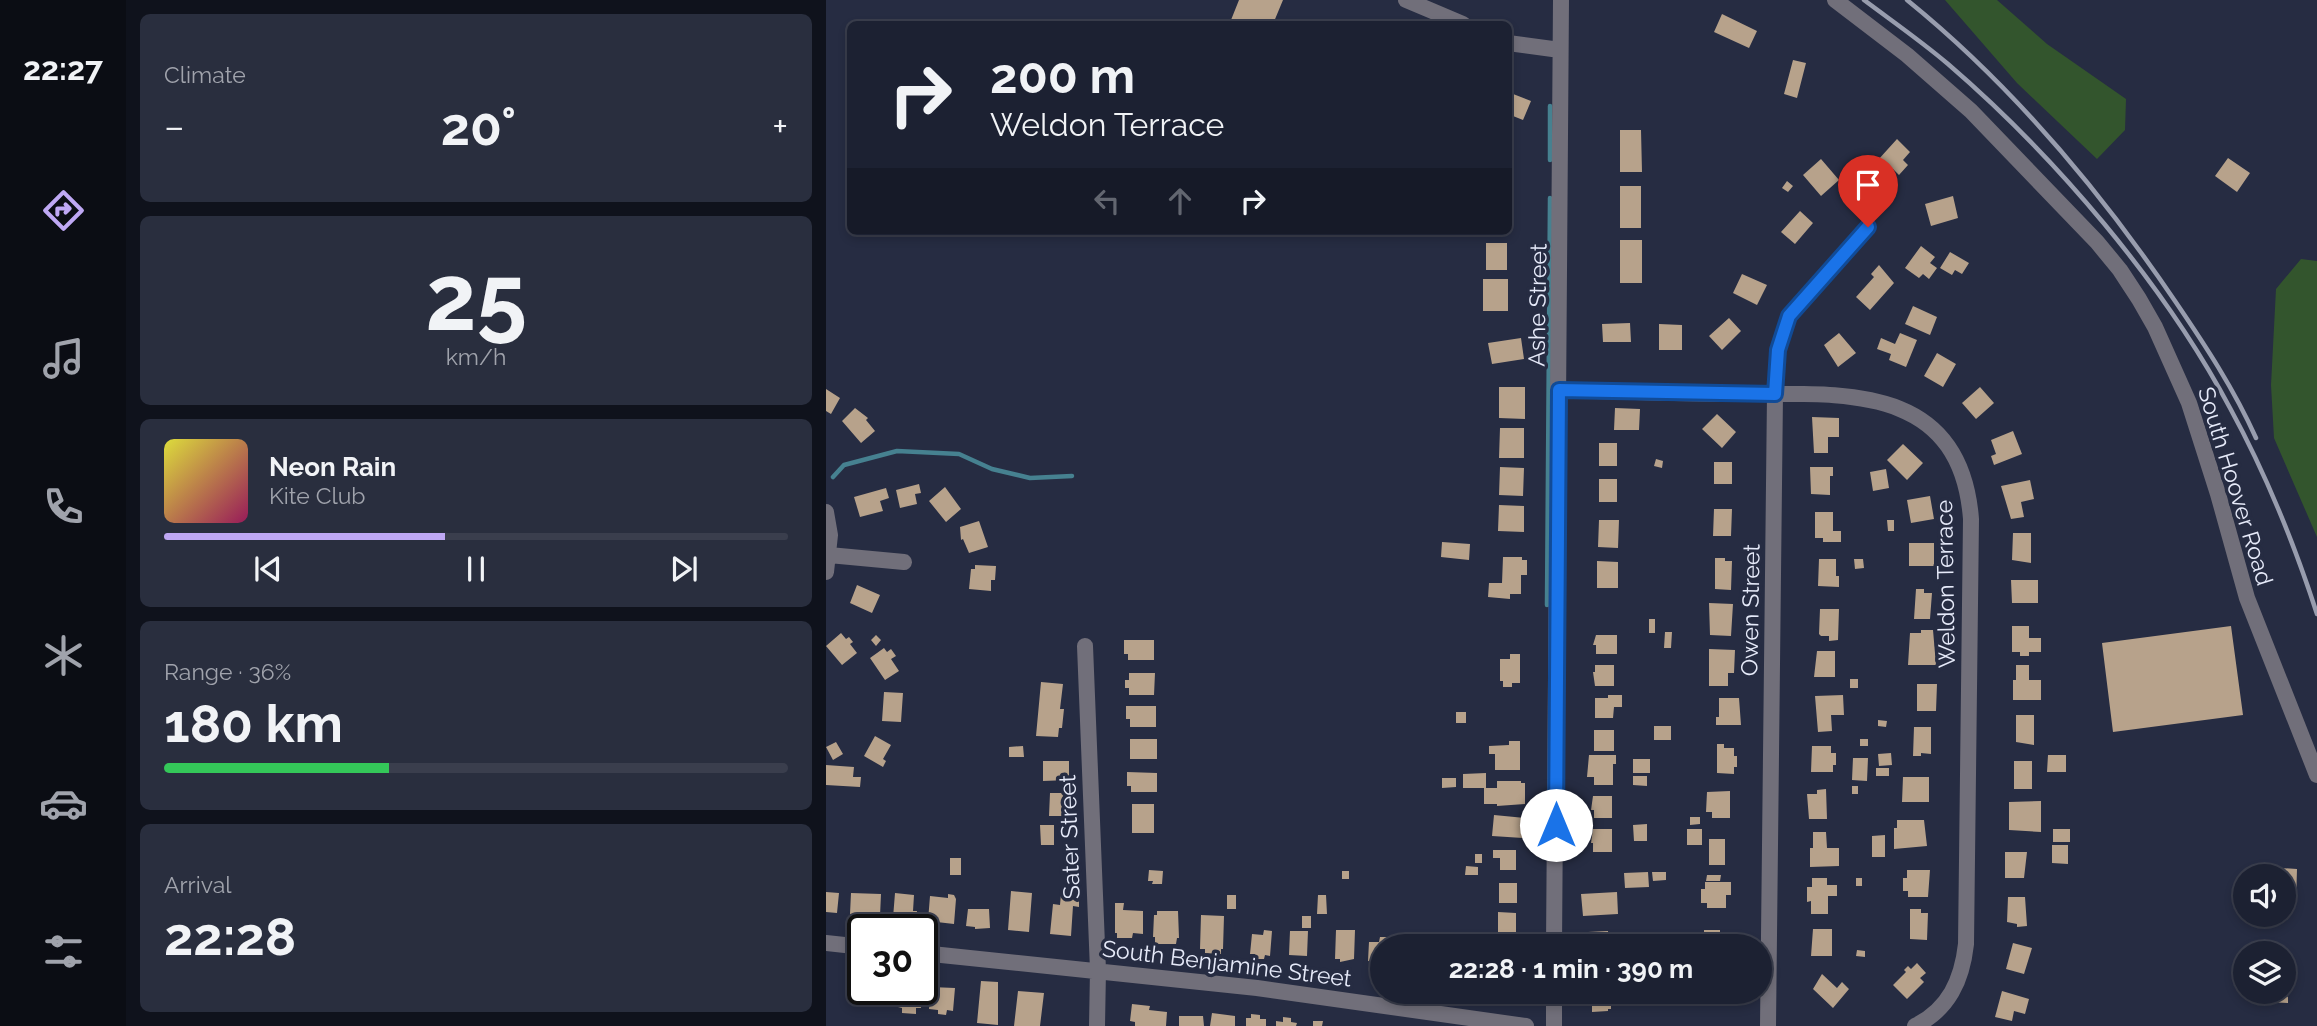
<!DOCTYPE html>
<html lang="en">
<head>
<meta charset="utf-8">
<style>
	:root { --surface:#1c2132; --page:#292e3e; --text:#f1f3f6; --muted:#a0a3ac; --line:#3a3e4d; --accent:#bfa8f4 }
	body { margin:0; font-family:Raleway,sans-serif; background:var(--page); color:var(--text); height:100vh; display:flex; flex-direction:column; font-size:26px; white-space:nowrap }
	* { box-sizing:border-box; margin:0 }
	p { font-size:23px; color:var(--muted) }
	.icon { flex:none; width:38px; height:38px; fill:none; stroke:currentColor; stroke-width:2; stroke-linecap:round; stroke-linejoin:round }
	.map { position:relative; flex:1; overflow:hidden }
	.details { display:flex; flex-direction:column; gap:14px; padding:14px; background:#0f121c; width:700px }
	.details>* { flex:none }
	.top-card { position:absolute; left:21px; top:21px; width:665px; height:214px; border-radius:10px; box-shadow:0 4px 10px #0003,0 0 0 2px var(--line); background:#1c2132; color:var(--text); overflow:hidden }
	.buttons { position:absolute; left:1407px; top:864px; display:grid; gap:14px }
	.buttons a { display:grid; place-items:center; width:63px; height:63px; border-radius:50%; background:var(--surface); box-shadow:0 4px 10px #0003,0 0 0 2px var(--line); font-size:35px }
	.speed { position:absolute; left:21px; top:914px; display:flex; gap:14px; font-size:35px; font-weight:700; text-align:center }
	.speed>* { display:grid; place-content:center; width:91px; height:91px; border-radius:50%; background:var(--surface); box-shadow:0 4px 10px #0003,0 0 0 2px var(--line); line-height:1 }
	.speed .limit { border:4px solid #111; border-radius:10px; background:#fff; color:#111 }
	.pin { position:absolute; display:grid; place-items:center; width:60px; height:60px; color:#fff; margin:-72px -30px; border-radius:50% 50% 50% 0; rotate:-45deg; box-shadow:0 0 7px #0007 }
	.pin .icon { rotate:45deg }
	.me { position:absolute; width:77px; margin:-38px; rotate:0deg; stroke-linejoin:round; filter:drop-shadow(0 0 5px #0008) }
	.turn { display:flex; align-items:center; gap:24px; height:147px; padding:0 28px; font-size:32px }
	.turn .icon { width:91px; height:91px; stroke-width:2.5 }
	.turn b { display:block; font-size:49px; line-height:60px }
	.lanes { display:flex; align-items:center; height:66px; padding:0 28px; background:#0003; justify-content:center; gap:35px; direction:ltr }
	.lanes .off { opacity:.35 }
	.big { font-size:52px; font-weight:700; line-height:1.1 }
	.details .widget { flex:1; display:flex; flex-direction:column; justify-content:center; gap:10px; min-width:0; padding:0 24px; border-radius:10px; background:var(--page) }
	.details .dial { align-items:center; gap:0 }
	.dial b { font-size:91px; line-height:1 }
	.song { display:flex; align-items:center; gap:21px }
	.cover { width:84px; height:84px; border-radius:10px; background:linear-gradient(135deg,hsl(60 70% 55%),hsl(330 70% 35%)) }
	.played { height:7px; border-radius:4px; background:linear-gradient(90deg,var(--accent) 45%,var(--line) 45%) }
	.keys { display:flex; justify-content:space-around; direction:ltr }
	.heat { display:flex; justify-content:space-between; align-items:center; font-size:38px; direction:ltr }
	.charge { height:10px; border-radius:5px; background:linear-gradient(90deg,#34c759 36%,var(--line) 0) }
	.trip { position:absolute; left:544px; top:934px; width:402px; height:70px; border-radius:35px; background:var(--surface); box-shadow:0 4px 10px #0003,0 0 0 2px var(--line); font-weight:700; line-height:70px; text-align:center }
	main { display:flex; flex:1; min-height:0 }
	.tab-bar { display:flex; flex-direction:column; width:126px; justify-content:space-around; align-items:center; background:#0b0d14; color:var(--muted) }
	.tab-bar .icon { width:49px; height:49px }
	.tab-bar .on { color:var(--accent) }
	.tab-bar b { font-size:32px; color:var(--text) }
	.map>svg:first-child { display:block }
	.green { fill:#33552d }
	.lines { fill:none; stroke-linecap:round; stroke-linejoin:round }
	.stream { stroke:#468190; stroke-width:4.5 }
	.building { fill:#b7a28b }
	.minor { stroke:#716f7a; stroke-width:16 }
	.rail { stroke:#989dae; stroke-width:4.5 }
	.route-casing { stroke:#114b97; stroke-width:18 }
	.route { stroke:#1a73e8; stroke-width:12 }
	.labels { text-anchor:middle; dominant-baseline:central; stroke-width:7; stroke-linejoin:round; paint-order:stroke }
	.street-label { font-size:23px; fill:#e6eaf9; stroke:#262c42 }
</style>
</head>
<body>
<main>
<nav class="tab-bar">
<b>22:27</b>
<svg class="icon on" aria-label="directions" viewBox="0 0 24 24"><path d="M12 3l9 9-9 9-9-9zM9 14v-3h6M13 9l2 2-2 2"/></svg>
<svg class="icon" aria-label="music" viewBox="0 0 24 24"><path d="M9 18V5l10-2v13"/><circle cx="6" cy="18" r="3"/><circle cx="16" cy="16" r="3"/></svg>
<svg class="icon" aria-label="phone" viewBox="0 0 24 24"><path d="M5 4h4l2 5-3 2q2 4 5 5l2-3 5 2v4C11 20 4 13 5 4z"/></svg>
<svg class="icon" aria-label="climate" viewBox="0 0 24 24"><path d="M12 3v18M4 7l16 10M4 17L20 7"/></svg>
<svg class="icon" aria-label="car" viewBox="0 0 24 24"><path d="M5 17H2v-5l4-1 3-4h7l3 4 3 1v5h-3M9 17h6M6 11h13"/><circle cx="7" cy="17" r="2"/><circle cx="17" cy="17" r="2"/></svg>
<svg class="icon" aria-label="filters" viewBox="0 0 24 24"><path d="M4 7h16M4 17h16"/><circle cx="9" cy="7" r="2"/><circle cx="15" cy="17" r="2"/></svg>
</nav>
<section class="details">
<div class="widget"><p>Climate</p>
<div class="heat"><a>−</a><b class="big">20°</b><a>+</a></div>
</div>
<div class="widget dial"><b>25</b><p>km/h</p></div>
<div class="widget">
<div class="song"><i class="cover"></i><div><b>Neon Rain</b><p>Kite Club</p></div></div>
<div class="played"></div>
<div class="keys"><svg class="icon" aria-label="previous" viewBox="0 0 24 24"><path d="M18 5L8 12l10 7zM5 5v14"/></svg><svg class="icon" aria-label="pause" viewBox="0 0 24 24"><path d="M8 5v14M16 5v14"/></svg><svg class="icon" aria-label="next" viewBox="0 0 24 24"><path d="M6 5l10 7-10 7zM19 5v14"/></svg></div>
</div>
<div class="widget"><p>Range · 36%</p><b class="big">180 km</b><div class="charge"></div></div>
<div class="widget"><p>Arrival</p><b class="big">22:28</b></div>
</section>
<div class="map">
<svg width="1491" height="1026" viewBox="0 0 1491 1026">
	<rect width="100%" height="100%" fill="#262c42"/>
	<path class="green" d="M1119 0H1171L1221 44 1300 99 1299 130 1271 159 1191 83Z
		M1475 259 1491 261V537L1448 438 1445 385 1450 289Z"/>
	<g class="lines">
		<path class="stream" d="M724 160V106
			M7 477 18 465 71 451 133 454 166 469 204 478 246 476
			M721 605 724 198"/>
	</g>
	<path class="building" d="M413 0H457L447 24H415L405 20Z
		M896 14 931 31 923 48 888 32Z
		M967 60 980 63 971 98 958 94Z
		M682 92 705 101 697 120 682 114Z
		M794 130H815L816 172H794Z
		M1071 139 1084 152 1077 160 1082 165 1073 175 1067 169 1065 172 1052 160Z
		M1402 158 1424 173 1411 192 1389 176Z
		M995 159 1013 180 995 196 977 175Z
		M961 181 967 186 962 192 956 188Z
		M794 186H815V228H794Z
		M1127 196 1132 218 1105 226 1099 204Z
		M974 211 987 223 969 244 955 232Z
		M794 240H816V283H794Z
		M660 243H681V270H660Z
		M1095 246 1109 257 1104 263 1111 268 1103 279 1097 274 1093 278 1079 268Z
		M1124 252 1143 263 1136 274 1129 270 1126 275 1114 268Z
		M1053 265 1068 283 1044 310 1030 297 1048 277 1045 274Z
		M916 274 941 285 931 305 907 293Z
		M657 279H682V311H657Z
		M1087 306 1111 317 1104 335 1079 324Z
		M903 318 915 331 896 350 883 336Z
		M804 323 805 342H777L776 324Z
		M833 324 856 325V350H833Z
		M1013 333 1030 353 1012 367 998 345Z
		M1074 333 1091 340 1080 367 1063 360 1065 354 1051 349 1055 338 1069 344Z
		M695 338 698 359 666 364 662 343Z
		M1111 353 1130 364 1117 387 1098 376Z
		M673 387H699V419L673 418Z
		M1154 387 1168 403 1150 419 1136 403Z
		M0 389 14 398 5 414 0 411Z
		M29 408 42 418 40 420 49 431 35 443 16 421Z
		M789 408 814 409 813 430H788Z
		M891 414 910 432 896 448 876 429Z
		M986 417 1013 418V437H1002V453H988Z
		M674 428H698V458H673Z
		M1187 431 1196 454 1168 465 1165 456 1170 454 1165 440Z
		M773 443H791V466H773Z
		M1077 444 1097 463 1081 480 1061 460Z
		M830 459 837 461 836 468 828 466Z
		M888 462H906V484H888Z
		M674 467 698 468 697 496 673 495Z
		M984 467H1007V476H1004V495L985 494Z
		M1060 469 1063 488 1047 491 1044 472Z
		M773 479H791V502H773Z
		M1204 480 1208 499 1195 502 1198 517 1185 519 1175 486Z
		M93 484 95 493 89 494 91 504 74 508 70 490Z
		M119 487 135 509 120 522 103 501Z
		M60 488 63 498 54 501 57 511 34 517 28 497Z
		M1104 496 1108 519 1085 523 1081 500Z
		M673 505 698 506V532L672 531Z
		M888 509H906L905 536H887Z
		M989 512H1007V531H1015V542H997V538H989Z
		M773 520H793L792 548 772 547Z
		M1061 520H1068V531H1062Z
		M153 521 162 547 143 553 137 539 135 540 134 527Z
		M1187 533H1205V563L1186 560Z
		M616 542 644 544 643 560 615 557Z
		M1083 543H1108V566H1083Z
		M677 557H696V560H701V575H695V594H684V599L662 597 663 583H676Z
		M889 558H899V561H906L905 590 889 589Z
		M993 559H1010V576H1013V587L992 586Z
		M1028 559H1037L1038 568 1029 569Z
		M771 561 792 562V588H771Z
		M149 565 170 566 169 580H165V591L143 589 145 569H149Z
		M1185 580H1212V603H1186Z
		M31 585 54 595 46 613 24 603Z
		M1090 589H1098V593H1106L1104 619H1088Z
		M883 603 907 604 905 636 884 635Z
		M994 609H1013L1012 640 1003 641V636H995L993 634Z
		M823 619H829V633H823Z
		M1186 626H1203V638H1215V652H1203V656H1194V652H1186Z
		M1405 626 1417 715 1287 732 1276 643Z
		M1095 630H1107L1110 665H1082L1084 633H1095Z
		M839 632H846L845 648H838Z
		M15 633 20 639 23 637 27 642 24 644 31 653 16 665 0 646Z
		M50 635 55 640 50 646 45 640Z
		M770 635H791V654H770V645H767Z
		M298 640H328V660H302V654H298Z
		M58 648 61 652 65 649 70 656 65 659 73 671 59 680 44 658Z
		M883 649 909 650 908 673H902V686H883Z
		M991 651H1009V677H988Z
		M684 654H694V683H686V687H677V681H674V659H684Z
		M769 665H788V686H769L767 672H769Z
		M1190 665H1203V680H1215V700H1187V680H1190Z
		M303 673H329L328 695H303V688H299V680H303Z
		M1024 679H1032V688H1024Z
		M215 682 237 684 234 709H238L236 728H233L232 737 210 736Z
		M1091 684H1111L1110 711H1091Z
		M58 692 77 693 75 722 56 721Z
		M782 695H796V707H788L787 718H769V698H782Z
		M1017 695 1018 715H1005L1006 731 992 732 989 696Z
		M893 698H913L915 725H890V717H893Z
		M300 706H330V727H304V719H300Z
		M630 712H640V723H630Z
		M1190 715H1208V745L1190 742Z
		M1052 720 1061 721 1060 727 1052 726Z
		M828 726H845V740H828Z
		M1088 727H1105V754L1095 753V756H1087Z
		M768 730H788V751H768Z
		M49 736 65 745 57 759 60 761 57 767 38 756Z
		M304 739H331V759H304Z
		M1034 739H1042V746H1034Z
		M683 741H694V770H669V754H663V746L683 745Z
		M10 742 17 754 7 760 0 747Z
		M891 744H898V748H908V756H911V767H908V774L891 773Z
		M197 746 198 757H183V747Z
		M986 746H1005V753H1010V765H1007V772H985Z
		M1065 753 1066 765 1053 766 1052 754Z
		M763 755H790V764H787V785H768V777H761Z
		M1222 755H1240V772H1221Z
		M1027 758H1042L1041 781 1026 780Z
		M807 759H824V773H807Z
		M217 761H243V780L217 781Z
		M1188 761H1206V789H1188Z
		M0 765 28 767 27 777H35L34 787 0 785Z
		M1050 768H1063V776H1050Z
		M301 772 331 773V792H305V786H301Z
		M660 773V788H637V774Z
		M807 776H821V786L807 785Z
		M1077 777H1103V802H1076Z
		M616 778H630V787L616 788Z
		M671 781H695V783H699V804L671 806V804H658V788H671Z
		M1026 786H1032V794H1026Z
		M1000 789 1001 819H983L981 794H991V790Z
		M904 791V818H886V812H880L881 792Z
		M224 793H242L241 816H223Z
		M767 796H786V818H768V810H765Z
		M1215 801V832L1183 830V802Z
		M306 804H328V833H306Z
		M668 815 699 818 697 838 666 836Z
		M864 817H874V824L864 825Z
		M1071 820H1098L1101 846 1068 849V828H1071Z
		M821 824V841H808L807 825Z
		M214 825H228V845H215Z
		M767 829H786V852H767V843H765Z
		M861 829H876V845H861Z
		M1227 829H1244V842H1227Z
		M987 832H1000L1001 848H1013V866L984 867V848H987Z
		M1059 835V857H1046V836Z
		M883 839H899V865H883Z
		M1226 845H1242V864L1226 863Z
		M667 850H690V870H674V858H667Z
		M1179 852H1201L1198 878H1179Z
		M649 854H656V863H649Z
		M124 858H135V875H124Z
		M640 866 652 867V875H639Z
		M1454 868 1471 869 1470 904H1458V877H1453Z
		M323 870 337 871 336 884H326L327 881H322Z
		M1081 870H1104L1102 897H1082V891H1077V878H1081Z
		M516 871H523V879H516Z
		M822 872 823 887 799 888 798 873Z
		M826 872H840V880L827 881Z
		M881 875H895L894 881H880Z
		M986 878H1001V885H1011V896H1002V914H985V901L981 902V887H986Z
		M1030 878H1036V886H1030Z
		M879 882H905V895H900V908H881V903H875V889H879Z
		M673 883H691V903H673Z
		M185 891 206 893 203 932 182 930Z
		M0 892 13 893 11 913 0 912Z
		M791 892 792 914 757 916 755 894Z
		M25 893 55 894 54 916 24 914Z
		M69 893 88 895 87 911H91L90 920 67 918Z
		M122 894 128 895 130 899 128 924 102 921 104 896 122 898Z
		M235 894 253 896V907L247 906 245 936 224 934 227 904 234 905Z
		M401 895H410V909H401Z
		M492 895H500L501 914H491Z
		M1182 897H1199L1201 926 1191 927V924L1181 922Z
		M289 903H298L297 910 317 911V934L307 933 306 938H291V933H289Z
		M142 909H163L164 928 149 929V927L140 926Z
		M1084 909H1095V913H1102L1101 940 1084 939Z
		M331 911H352L353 938H351L350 944H329V937H327L328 915H331Z
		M672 912 690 913V932H687V937H672Z
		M375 915 398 916 397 949H395V954L379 953V949H374Z
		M476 916H485V928H476Z
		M987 929H1006V956H985Z
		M438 930 446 931 444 956 439 955 438 959H428L429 954H424L426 934 437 935Z
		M510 930H529L528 959 514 962V959H509Z
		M878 930H894V933H903L904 947H886V944H878Z
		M464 931H482L481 956 463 955Z
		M782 931 783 947 759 946V936H762V932Z
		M554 937H562V947H556V962L542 961 543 942H553Z
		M1187 943 1206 948 1198 974 1180 969Z
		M631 944H654V947H631Z
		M1031 950 1039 951V957L1030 956Z
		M1091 963 1100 973 1094 978 1098 982 1081 999 1067 985 1080 972 1078 970 1082 966 1085 969Z
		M996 974 1011 988 1016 982 1023 989 1007 1008 987 989Z
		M1458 975H1462V1003L1441 1002V992H1458Z
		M25 980 37 981V989H55L54 1001 38 999V1003L32 1002 30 991 24 990Z
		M155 981 172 982V1025L151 1023Z
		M105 987 129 988 127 1011 121 1010 120 1015 112 1014V1010L103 1009Z
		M73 989H96L95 1008H90V1014L76 1013V1008L72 1007Z
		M192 991 218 993 214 1026H188Z
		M1176 991 1203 999 1199 1014 1188 1011 1186 1021 1169 1017Z
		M766 992H785V1009H782V1011L766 1012Z
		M872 992H900V998L872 997Z
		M306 1004 324 1006 323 1010 341 1012 340 1026H309V1022L304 1021Z
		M386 1013 409 1016V1026H384Z
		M425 1014 434 1015V1019H440V1026H420V1018H425Z
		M353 1016H377L378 1026H353Z
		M457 1017 465 1018V1022L471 1023 470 1026H450V1021L457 1022Z
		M487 1021H497L496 1026H487Z"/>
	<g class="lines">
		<path class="minor" d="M580 0 637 24
			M1009 0 1081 55 1145 111 1271 242 1294 270 1313 299 1329 327 1363 403 1392 494 1421 598 1491 775
			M682 43 734 50
			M733 390C790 391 847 394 904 394 1009 395 1134 378 1145 519L1140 944C1136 980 1123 1009 1089 1026
			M0 512 4 535 0 572
			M3 555 78 562
			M259 646 272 970 271 1026
			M0 943 37 947
			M728 947 735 0
			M96 953 431 988 700 1026
			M728 1026V992
			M942 1026 949 394 952 350 963 316 1042 227"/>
		<path class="rail" d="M1038 0C1066 21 1095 41 1122 64 1229 156 1338 284 1404 408 1440 474 1468 543 1491 614
			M1081 0C1186 85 1273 189 1349 301 1379 345 1408 389 1430 438"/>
	</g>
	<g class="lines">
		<defs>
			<path id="route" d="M730 825 733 390 949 394 952 350 963 316 1042 227"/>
		</defs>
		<use href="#route" class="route-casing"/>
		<use href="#route" class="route"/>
	</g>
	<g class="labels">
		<g class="street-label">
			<text transform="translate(711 305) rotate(-89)">Ashe Street</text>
			<text transform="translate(1410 486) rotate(73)">South Hoover Road</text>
			<text transform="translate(1119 584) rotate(-91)">Weldon Terrace</text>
			<text transform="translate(924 610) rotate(-89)">Owen Street</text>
			<text transform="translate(243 837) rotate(-92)">Sater Street</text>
			<text transform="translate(401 963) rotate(7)">South Benjamine Street</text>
		</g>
	</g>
</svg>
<div class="buttons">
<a><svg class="icon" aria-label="sound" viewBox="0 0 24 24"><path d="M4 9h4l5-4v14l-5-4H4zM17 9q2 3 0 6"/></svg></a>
<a><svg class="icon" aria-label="layers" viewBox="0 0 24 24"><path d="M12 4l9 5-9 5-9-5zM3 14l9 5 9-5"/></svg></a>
</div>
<div class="speed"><div class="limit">30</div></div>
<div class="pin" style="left:1042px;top:227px;background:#d93025"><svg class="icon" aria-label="arrive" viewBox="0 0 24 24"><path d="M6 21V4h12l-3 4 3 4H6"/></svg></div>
<svg class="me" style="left:730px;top:825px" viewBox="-20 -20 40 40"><circle r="19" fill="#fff"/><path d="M0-13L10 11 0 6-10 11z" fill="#1a73e8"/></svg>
<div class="trip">22:28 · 1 min · 390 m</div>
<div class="top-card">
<div class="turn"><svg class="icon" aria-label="right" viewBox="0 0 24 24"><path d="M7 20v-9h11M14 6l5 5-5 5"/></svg><div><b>200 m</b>Weldon Terrace</div></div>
<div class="lanes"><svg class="icon off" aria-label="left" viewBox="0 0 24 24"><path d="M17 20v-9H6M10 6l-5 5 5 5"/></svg><svg class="icon off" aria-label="ahead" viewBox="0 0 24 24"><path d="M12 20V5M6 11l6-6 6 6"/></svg><svg class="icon" aria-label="right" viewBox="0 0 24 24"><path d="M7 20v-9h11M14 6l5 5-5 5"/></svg></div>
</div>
</div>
</main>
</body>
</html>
